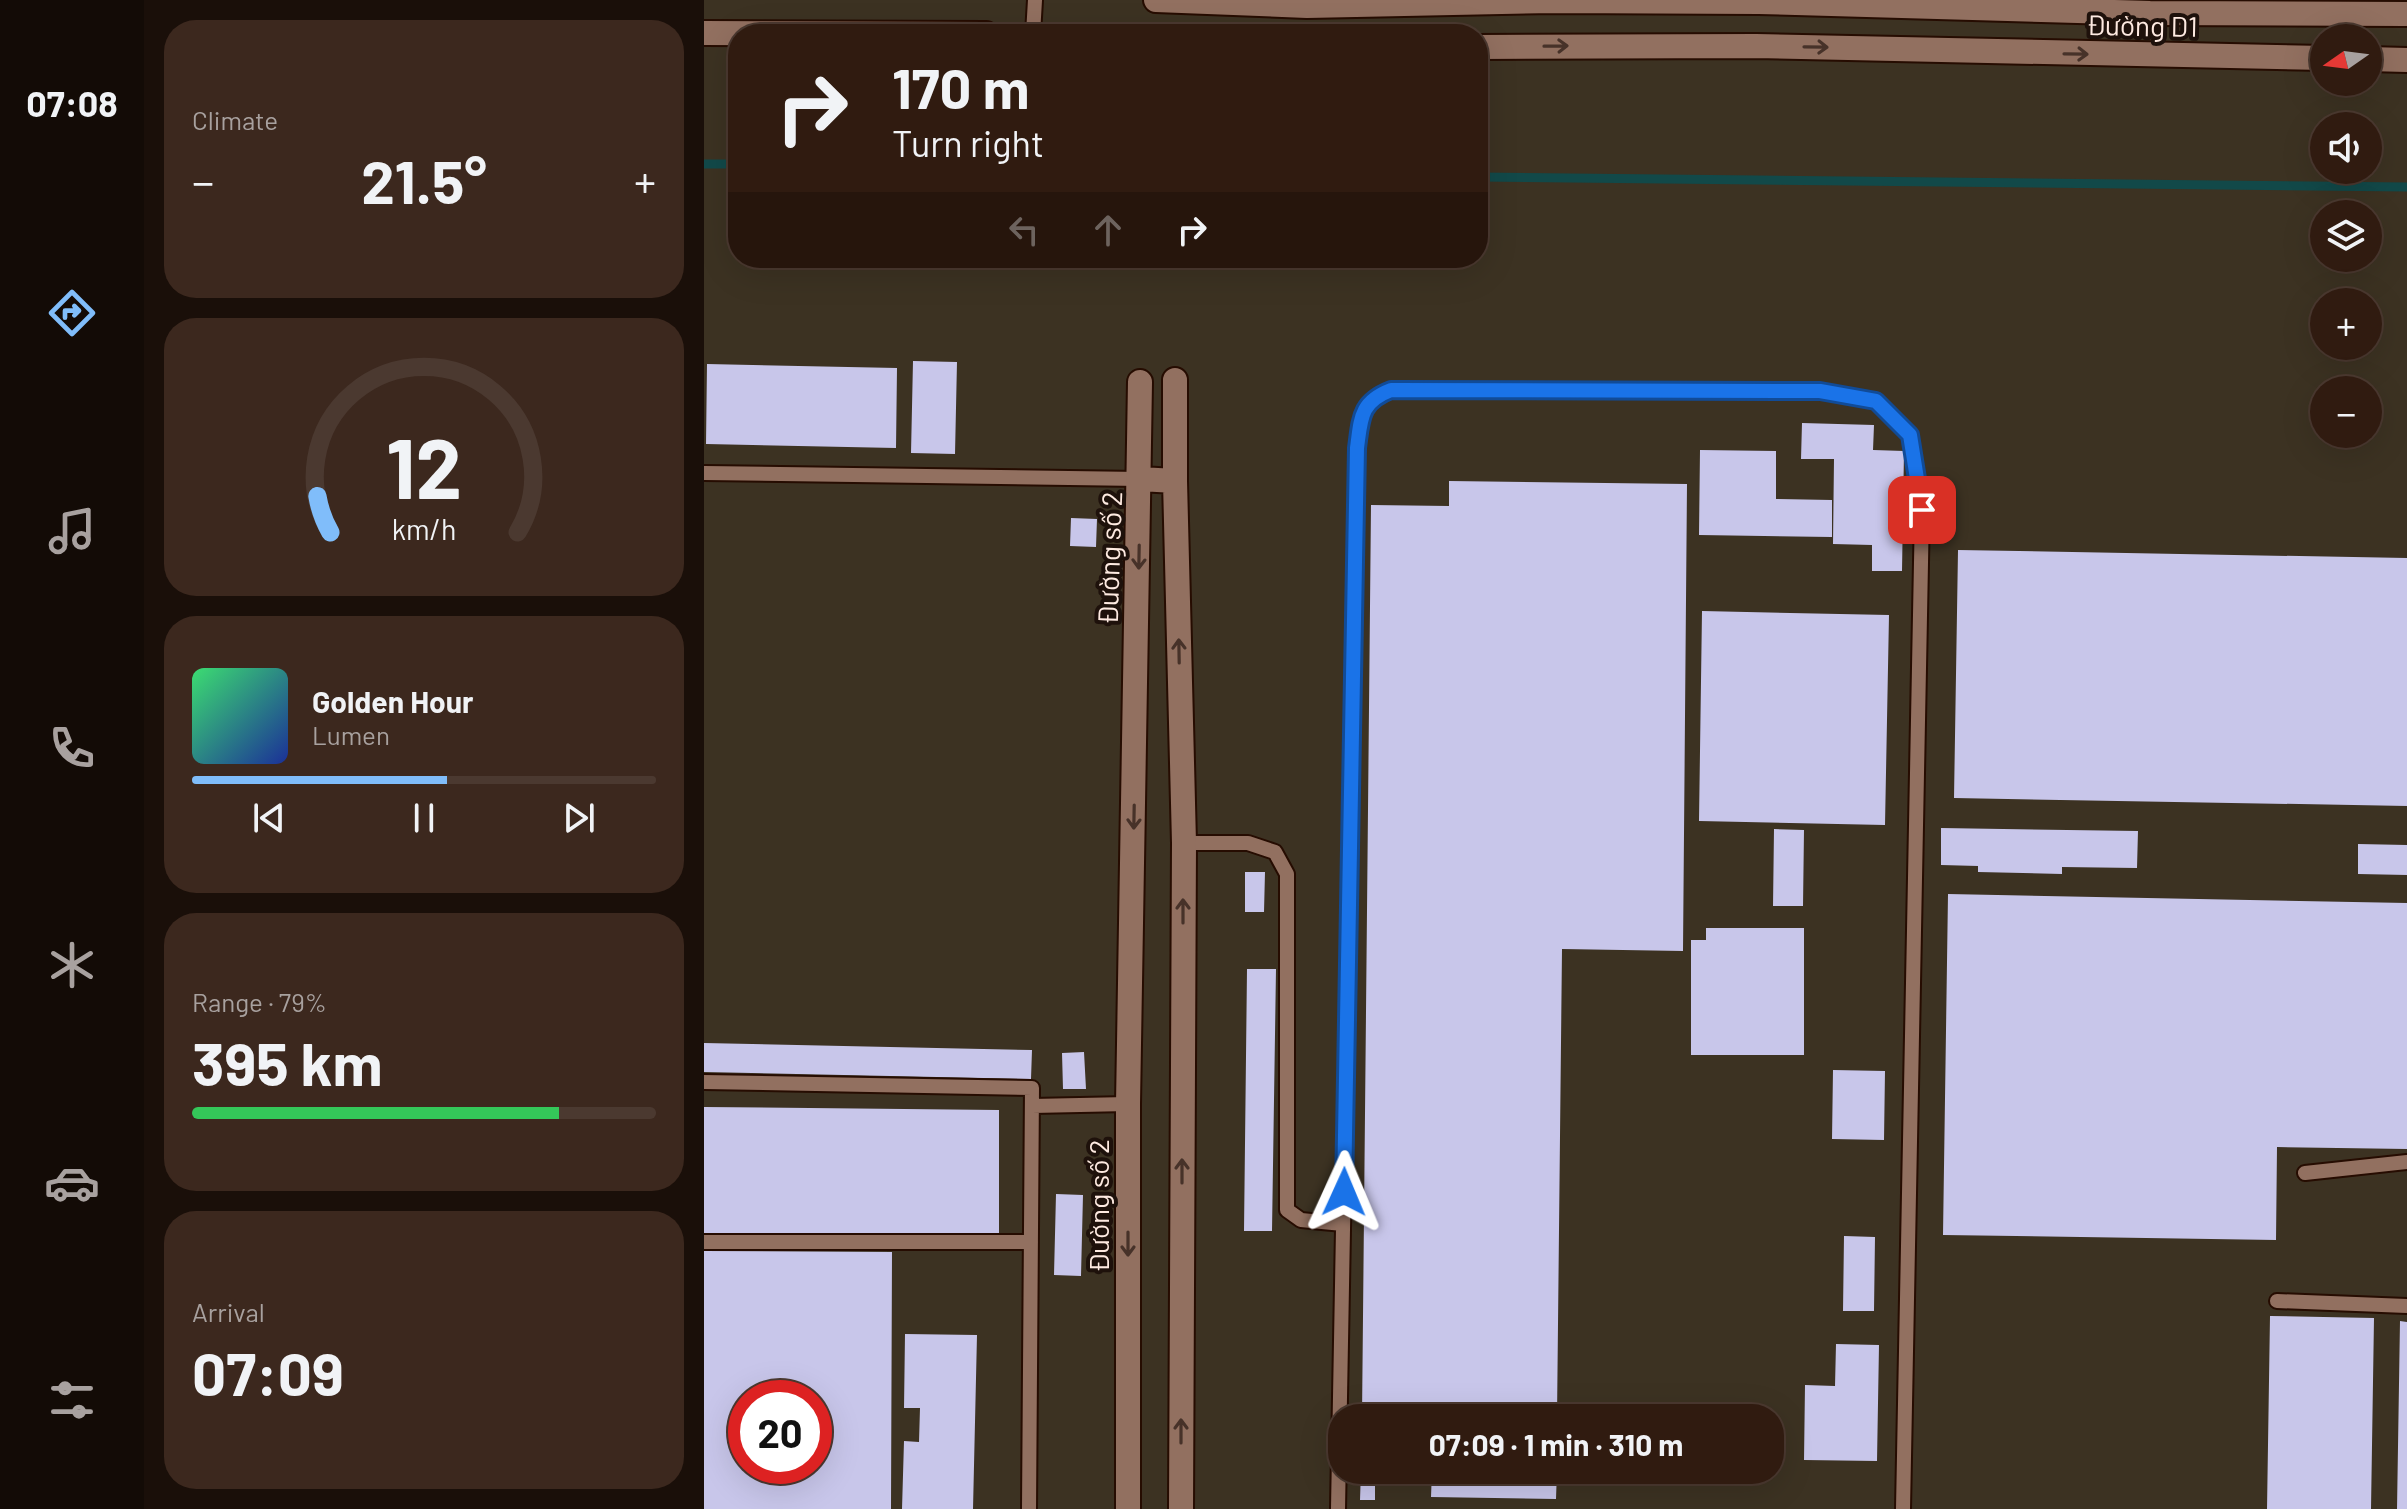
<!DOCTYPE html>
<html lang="en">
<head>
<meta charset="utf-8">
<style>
	:root { --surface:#301b10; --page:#3c281e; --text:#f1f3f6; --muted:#a8a19f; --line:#4b3930; --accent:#80bdfa }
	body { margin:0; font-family:Barlow,sans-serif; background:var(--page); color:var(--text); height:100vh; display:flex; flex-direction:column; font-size:30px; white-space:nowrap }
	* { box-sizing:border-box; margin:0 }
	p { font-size:26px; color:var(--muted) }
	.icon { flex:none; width:44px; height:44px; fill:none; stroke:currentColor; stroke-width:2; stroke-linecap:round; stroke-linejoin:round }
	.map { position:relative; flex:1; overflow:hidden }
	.details { display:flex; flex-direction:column; gap:20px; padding:20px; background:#1a0f09; width:560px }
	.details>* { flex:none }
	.top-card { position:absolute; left:24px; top:24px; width:760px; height:244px; border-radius:32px; box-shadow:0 8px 32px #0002,0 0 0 2px var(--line); background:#301b10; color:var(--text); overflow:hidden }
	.needle { width:52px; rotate:256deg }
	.buttons { position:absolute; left:1606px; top:24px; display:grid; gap:16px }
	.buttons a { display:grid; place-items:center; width:72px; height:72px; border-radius:50%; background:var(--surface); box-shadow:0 8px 32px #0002,0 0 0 2px var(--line); font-size:40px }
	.speed { position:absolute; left:24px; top:1380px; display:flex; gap:16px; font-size:40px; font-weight:700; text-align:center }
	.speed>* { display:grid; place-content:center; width:104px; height:104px; border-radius:50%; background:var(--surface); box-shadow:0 8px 32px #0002,0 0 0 2px var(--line); line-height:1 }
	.speed .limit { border:12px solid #d22; background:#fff; color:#111 }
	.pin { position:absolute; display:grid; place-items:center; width:68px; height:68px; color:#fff; margin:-34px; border-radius:16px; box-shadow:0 4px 12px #0006 }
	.me { position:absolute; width:88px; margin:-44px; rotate:1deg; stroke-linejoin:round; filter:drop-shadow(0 0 6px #0008) }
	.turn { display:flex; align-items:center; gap:28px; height:168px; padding:0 32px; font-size:36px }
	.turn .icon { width:104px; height:104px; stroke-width:2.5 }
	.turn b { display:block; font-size:56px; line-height:68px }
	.lanes { display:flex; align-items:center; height:76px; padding:0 32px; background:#0003; justify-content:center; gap:40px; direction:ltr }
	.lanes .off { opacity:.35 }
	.big { font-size:60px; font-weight:700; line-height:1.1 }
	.details .tile { flex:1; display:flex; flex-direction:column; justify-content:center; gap:12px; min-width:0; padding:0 28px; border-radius:32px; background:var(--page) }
	.details .dial { align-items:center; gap:0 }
	.dial svg { height:208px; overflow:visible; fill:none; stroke:var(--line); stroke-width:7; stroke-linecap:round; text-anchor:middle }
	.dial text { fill:var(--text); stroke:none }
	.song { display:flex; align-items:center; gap:24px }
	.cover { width:96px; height:96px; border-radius:12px; background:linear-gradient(135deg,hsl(140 70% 55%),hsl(230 70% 35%)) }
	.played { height:8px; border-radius:4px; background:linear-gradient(90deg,var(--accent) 55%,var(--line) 55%) }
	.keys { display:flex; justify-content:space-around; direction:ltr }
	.heat { display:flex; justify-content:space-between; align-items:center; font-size:44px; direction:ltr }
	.charge { height:12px; border-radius:6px; background:linear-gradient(90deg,#34c759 79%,var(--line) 0) }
	.trip { position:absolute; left:624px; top:1404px; width:456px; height:80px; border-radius:32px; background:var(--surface); box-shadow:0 8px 32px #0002,0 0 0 2px var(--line); font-weight:700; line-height:80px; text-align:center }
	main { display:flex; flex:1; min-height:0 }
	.dock { display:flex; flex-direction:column; width:144px; justify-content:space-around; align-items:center; background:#130b06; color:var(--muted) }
	.dock .icon { width:56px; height:56px }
	.dock .active { color:var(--accent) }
	.dock b { font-size:36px; color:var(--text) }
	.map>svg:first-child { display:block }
	.industrial { fill:#3c3222; fill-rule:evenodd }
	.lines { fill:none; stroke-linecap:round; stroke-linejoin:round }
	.stream { stroke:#124949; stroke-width:9 }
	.building { fill:#c8c6ea; fill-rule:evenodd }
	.lane-casing { stroke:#260c01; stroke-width:18 }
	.street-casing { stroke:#260c01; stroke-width:28 }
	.lane { stroke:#927060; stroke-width:14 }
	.street { stroke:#927060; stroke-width:24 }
	.oneway { stroke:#473229 }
	.route-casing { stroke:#114b97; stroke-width:20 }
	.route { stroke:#1a73e8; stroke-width:14 }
	.labels { text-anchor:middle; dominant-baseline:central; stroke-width:8; stroke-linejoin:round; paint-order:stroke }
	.street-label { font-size:28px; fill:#feeae1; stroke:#1e110b }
</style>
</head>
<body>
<main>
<nav class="dock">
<b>07:08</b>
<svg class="icon active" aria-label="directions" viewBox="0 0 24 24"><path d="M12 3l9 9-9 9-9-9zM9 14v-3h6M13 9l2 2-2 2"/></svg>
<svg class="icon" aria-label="music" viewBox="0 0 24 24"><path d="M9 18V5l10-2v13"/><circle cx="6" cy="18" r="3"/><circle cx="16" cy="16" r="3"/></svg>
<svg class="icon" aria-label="phone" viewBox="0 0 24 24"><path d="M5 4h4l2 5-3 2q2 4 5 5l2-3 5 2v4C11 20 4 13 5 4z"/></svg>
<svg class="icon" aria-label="climate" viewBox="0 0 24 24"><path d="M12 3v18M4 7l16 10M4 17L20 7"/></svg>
<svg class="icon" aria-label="car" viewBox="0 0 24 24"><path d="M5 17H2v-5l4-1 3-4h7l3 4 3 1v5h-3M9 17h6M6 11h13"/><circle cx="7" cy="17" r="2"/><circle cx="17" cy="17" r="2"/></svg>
<svg class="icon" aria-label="filters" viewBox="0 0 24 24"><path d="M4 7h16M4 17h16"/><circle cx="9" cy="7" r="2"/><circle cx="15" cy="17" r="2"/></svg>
</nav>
<section class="details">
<div class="tile"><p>Climate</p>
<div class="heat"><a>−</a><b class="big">21.5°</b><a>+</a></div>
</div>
<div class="tile dial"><svg viewBox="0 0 100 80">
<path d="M14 69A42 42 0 1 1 86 69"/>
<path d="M14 69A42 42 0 0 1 9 55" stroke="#80bdfa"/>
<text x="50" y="56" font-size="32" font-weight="700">12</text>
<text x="50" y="72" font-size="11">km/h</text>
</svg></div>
<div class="tile">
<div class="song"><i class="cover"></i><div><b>Golden Hour</b><p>Lumen</p></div></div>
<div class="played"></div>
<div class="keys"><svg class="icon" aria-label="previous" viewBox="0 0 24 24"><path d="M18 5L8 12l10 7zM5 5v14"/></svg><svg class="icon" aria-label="pause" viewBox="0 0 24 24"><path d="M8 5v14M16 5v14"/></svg><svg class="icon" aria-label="next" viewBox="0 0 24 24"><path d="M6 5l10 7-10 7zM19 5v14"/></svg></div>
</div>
<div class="tile"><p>Range · 79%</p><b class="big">395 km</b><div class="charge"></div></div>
<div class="tile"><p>Arrival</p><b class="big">07:09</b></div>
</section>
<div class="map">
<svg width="1703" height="1509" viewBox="0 0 1703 1509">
	<rect width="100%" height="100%" fill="#402415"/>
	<path class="industrial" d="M0 0H1703V1509H0ZM34 34H774V258H34ZM1620 38H1664V82H1620ZM1620 126H1664V170H1620ZM1620 214H1664V258H1620ZM1620 302H1664V346H1620ZM1620 390H1664V434H1620ZM42 1398H110V1466H42ZM638 1418H1066V1470H638Z"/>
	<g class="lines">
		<path class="stream" d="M0 164H34
			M774 177 1703 187"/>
	</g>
	<path class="building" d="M209 361 253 362 251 454 207 453Z
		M3 364 193 368 192 448 2 444Z
		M1098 423 1170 425 1169 450 1200 451 1198 571H1168V545L1129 544 1130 459H1097Z
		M996 450 1072 451V499L1128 500V537L995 535Z
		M745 481 983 484 979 951 858 949 853 1418H658L667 505 745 506Z
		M367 518 393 519 392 547 366 546Z
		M1254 550 1703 558V806L1250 798Z
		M998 611 1185 615 1181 825 995 821Z
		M1237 828 1434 831 1433 868 1358 867V874L1274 872V866L1237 865Z
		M1070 829 1100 830 1099 906H1069Z
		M1654 844 1703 845V875L1654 874Z
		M541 872H561L560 912H541Z
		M1244 894 1703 903V1149L1573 1147 1572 1240 1239 1235Z
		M1002 928H1100V1055H987V940H1002Z
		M543 969H572L568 1231H540Z
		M0 1043 328 1050 327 1079 0 1072Z
		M380 1052 382 1089H359L358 1053Z
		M1129 1070 1181 1071 1180 1140 1128 1139Z
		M0 1107 295 1110V1239L0 1236Z
		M352 1194 379 1195 377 1276 350 1275Z
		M1140 1236 1171 1237 1170 1311H1139Z
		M0 1251 188 1252 187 1509H0ZM42 1398H110V1466H42Z
		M1566 1316 1670 1318 1667 1509H1563Z
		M1696 1321 1703 1322V1509H1693Z
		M201 1334 273 1335 269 1509H198L200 1441 215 1442 216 1408H200Z
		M1132 1344 1175 1345 1173 1461 1100 1460 1101 1385 1131 1386Z
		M657 1470H671V1500H656Z
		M728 1470H853L852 1499 727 1497Z"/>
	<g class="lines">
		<defs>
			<path id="lane" d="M329 34 331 0
				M0 473 436 479
				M480 843H544L571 852 583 874V1210L597 1220 639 1224
				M0 1082 328 1088 325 1509
				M328 1106 424 1104
				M1601 1173 1703 1162
				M0 1242H327
				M1573 1301 1703 1306
				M634 1509 653 448C657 418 656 402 687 390L1116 391 1172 401 1206 435 1218 510 1199 1509"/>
			<path id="street" d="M452 0 603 6 850 1 1055 2 1446 13 1703 14
				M0 33 282 34
				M774 47 1052 46 1620 58
				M1664 59 1703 60
				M471 380V481
				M436 479 471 481 480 843 477 1509
				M424 1509V1104L436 382"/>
		</defs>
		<use href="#lane" class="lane-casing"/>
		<use href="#street" class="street-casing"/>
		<use href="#lane" class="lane"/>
		<use href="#street" class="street"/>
	</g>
	<defs><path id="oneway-shaft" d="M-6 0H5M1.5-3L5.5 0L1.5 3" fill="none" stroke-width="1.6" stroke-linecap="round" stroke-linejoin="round" transform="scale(2)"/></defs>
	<g class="oneway">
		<use href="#oneway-shaft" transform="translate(852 46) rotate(-1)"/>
		<use href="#oneway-shaft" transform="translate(1112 47) rotate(1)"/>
		<use href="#oneway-shaft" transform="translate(1372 54) rotate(1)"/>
		<use href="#oneway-shaft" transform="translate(435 557) rotate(91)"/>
		<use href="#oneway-shaft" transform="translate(475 651) rotate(-91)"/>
		<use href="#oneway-shaft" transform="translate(430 817) rotate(91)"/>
		<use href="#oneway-shaft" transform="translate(479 911) rotate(-90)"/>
		<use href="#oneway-shaft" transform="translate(478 1171) rotate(-90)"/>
		<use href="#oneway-shaft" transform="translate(424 1244) rotate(90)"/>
		<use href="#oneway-shaft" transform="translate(477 1431) rotate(-90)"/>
	</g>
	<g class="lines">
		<defs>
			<path id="route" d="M640 1192 653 448C657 418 656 402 687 390L1116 391 1172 401 1206 435 1218 510"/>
		</defs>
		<use href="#route" class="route-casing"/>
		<use href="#route" class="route"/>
	</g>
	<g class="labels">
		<g class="street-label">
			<text transform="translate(1438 25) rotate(1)">Đường D1</text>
			<text transform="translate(405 558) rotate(-88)">Đường số 2</text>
			<text transform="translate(394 1206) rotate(-90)">Đường số 2</text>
		</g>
	</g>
</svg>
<div class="buttons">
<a><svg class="needle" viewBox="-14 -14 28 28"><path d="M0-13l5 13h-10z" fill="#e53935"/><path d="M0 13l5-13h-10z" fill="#a8a19f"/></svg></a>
<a><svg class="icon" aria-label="sound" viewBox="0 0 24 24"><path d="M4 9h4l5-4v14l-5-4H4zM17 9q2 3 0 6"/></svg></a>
<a><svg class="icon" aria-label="layers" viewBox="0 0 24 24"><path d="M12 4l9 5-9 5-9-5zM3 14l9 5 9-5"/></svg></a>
<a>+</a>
<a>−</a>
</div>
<div class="speed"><div class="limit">20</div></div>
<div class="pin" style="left:1218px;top:510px;background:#d93025"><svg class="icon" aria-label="arrive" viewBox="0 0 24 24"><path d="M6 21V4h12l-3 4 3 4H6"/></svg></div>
<svg class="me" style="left:640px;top:1192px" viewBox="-20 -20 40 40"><path d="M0-17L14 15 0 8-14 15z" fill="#1a73e8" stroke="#fff" stroke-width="4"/></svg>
<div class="trip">07:09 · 1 min · 310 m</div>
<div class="top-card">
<div class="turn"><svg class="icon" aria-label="right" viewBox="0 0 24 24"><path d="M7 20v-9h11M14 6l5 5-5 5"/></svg><div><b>170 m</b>Turn right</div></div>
<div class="lanes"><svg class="icon off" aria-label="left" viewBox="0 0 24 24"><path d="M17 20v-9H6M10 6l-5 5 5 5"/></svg><svg class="icon off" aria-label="ahead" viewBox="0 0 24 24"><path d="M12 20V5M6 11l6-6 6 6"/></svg><svg class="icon" aria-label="right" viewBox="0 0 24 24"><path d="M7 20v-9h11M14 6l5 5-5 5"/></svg></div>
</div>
</div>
</main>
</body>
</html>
